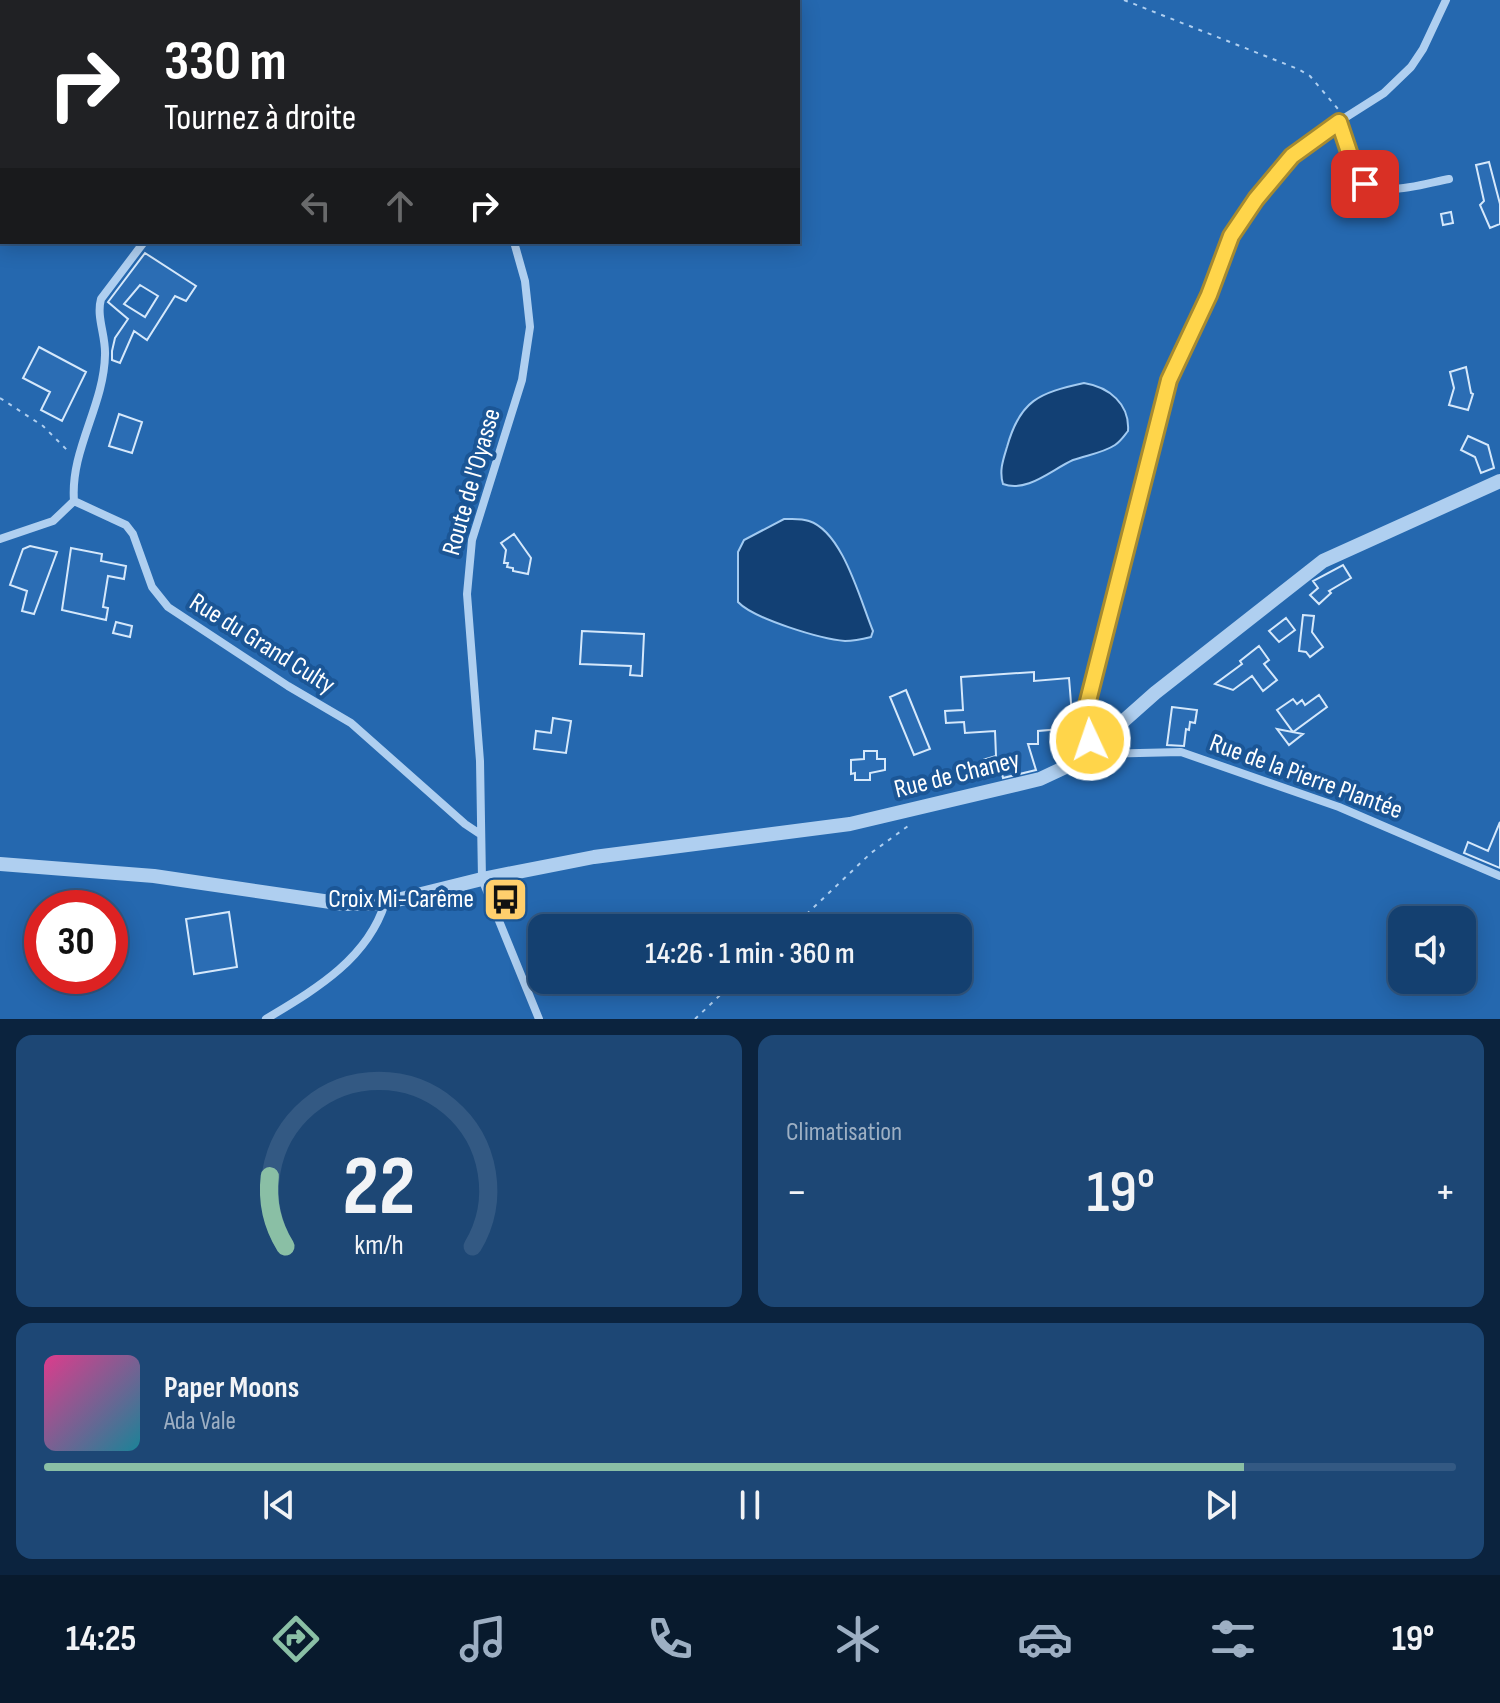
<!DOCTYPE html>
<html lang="fr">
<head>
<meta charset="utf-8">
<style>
	:root { --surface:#144070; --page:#1d4775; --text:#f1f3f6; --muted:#9dafc3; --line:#335983; --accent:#8abfa5 }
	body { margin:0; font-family:"Sofia Sans Condensed",sans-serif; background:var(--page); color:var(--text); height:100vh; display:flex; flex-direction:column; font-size:30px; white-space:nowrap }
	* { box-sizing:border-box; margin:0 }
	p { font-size:26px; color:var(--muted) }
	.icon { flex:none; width:44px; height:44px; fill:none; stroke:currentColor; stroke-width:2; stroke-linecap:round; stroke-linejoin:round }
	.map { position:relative; height:1019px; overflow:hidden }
	.drawer { display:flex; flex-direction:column; gap:16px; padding:16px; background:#0b233e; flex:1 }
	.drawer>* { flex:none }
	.hud { position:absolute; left:0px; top:0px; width:800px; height:244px; box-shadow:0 4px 20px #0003,0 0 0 2px var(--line); background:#202124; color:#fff; overflow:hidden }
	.fabs { position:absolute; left:1388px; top:906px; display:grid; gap:16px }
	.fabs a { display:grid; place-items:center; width:88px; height:88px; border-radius:16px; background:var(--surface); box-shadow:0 4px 20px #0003,0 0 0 2px var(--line); font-size:40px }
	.speed { position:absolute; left:24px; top:890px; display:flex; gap:16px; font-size:40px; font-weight:700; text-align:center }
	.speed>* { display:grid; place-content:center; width:104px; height:104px; border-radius:50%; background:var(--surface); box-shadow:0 4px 20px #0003,0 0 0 2px var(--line); line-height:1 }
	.speed .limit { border:12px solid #d22; background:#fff; color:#111 }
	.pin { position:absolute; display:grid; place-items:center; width:68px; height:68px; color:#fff; margin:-34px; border-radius:16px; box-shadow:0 4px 12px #0006 }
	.me { position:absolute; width:88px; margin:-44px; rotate:357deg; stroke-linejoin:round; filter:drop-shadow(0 0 6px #0008) }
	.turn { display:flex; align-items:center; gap:28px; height:168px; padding:0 32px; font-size:36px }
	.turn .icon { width:104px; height:104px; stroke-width:2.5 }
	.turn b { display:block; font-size:56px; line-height:68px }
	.lanes { display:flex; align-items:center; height:76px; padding:0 32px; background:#0003; justify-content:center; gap:40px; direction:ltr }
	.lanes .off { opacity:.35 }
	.big { font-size:60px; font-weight:600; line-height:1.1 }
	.drawer .tile { flex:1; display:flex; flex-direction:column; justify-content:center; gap:12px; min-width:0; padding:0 28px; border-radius:16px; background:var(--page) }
	.drawer .dial { align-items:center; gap:0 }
	.dial svg { height:208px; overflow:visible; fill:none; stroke:var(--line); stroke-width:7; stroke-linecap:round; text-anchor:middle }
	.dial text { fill:var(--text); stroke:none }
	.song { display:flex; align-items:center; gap:24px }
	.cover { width:96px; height:96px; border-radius:12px; background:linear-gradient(135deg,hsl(330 70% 55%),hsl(190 70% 35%)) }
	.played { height:8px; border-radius:4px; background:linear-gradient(90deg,var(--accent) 85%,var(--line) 85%) }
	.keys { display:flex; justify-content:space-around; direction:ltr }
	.heat { display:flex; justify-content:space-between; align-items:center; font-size:44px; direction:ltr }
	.drawer .tiles { flex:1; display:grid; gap:16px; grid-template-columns:1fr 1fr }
	.tile:last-child { grid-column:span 2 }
	.trip { position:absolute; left:528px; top:914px; width:444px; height:80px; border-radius:16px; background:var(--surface); box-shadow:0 4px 20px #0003,0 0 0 2px var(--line); font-weight:600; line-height:80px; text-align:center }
	.tab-bar { display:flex; height:128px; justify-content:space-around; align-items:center; background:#081a2d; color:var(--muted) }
	.tab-bar .icon { width:56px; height:56px }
	.tab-bar .current { color:var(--accent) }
	.tab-bar b { font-size:36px; color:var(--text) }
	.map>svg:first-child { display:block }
	.green { fill:#2568af; fill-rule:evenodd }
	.water { fill:#124074; stroke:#a2caf1; stroke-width:2 }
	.building { fill:#2b6db4; stroke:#d5e8fb; stroke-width:2; fill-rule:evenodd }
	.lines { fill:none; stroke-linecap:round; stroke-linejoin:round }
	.path { stroke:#afcff0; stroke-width:2; stroke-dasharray:4 6; stroke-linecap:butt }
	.minor { stroke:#afcff0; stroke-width:8 }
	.tertiary { stroke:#afcff0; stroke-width:14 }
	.route-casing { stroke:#a68a30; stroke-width:20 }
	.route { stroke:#ffd54a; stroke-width:14 }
	.labels { text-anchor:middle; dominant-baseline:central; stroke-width:8; stroke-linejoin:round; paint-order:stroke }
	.street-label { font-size:26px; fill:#fff; stroke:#1b5696 }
	.poi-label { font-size:26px; fill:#fff; stroke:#1b5696; text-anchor:end }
</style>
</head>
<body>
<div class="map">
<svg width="1500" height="1019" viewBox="0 0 1500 1019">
	<rect width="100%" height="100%" fill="#1b5696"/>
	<path class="green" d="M0 0H1500V1019H0ZM2 2H798V242H2ZM42 908H110V976H42ZM1402 920H1462V980H1402ZM542 928H958V980H542Z"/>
	<path class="water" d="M1084 383C1109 387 1130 404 1128 431 1124 436 1121 441 1115 445 1103 453 1087 455 1073 460 1051 470 1027 493 1003 484 999 471 1003 460 1007 447 1020 400 1039 393 1084 383Z
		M784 519C792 519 801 518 809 521 843 532 860 600 873 631L871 637C863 639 854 641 845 641 821 639 754 619 738 602V552L744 540Z"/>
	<path class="building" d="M1489 162 1500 204V224L1490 228 1480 205 1484 201 1476 165Z
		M1451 212 1453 223 1443 225 1441 214Z
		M145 253 196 286 186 301 175 296 147 340 134 331 120 363 112 360V351L115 338 128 319 108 302ZM140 285 158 296 145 317 124 304Z
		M39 347 86 372 62 421 41 410 50 392 23 378Z
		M1466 367 1471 393 1473 394 1468 410 1449 405 1454 388 1450 372Z
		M119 414 142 422 132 453 109 446Z
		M1468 436 1488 445 1494 468 1481 473 1475 457 1461 450Z
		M514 534 531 558 528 574 513 571V568L507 567 508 563H504L506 550 501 543Z
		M30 546 57 552 34 614 22 611 27 591 10 585 23 549Z
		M71 548 102 554 101 561 126 566 124 579 108 576 103 607 108 608 106 620 62 610Z
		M1343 565 1351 578 1329 591 1331 593 1319 604 1310 595 1318 588 1313 581Z
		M1303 615 1314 616 1312 632 1323 647 1310 657 1306 652 1299 651Z
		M1286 618 1295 630 1279 642 1269 631Z
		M116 622 132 626 130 637 113 633Z
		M582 631 644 634 642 676 630 675 631 666 580 664Z
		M1259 646 1269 660 1264 664 1277 680 1263 691 1252 676 1233 690 1215 684 1242 664 1240 661Z
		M1034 672V681L1069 678 1073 728 1038 731V744H1028L1036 770 1003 778 1001 770 988 774 983 760 996 756 995 731 965 733 964 722 946 723 945 711 963 710 961 677Z
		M906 690 930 749 914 755 890 697Z
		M1319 695 1327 707 1293 732 1277 710 1293 699 1297 704 1302 700 1305 705Z
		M1172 707 1197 710 1195 723 1190 722 1189 730 1186 729 1184 746 1167 745Z
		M553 718 571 721 566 753 534 749 536 731 551 733Z
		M1277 729 1303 734 1289 745Z
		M864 751H877V759H885V770L870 773V780H855V773L851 774V760L864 759Z
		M1500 822V868L1464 853 1468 842 1488 851Z
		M229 912 237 967 194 974 186 919Z"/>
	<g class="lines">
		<path class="path" d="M1124 0 1298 69 1310 76 1338 109
			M0 398 43 426 68 451
			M792 928 871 853 908 826
			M695 1019 736 980"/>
		<path class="minor" d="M321 0 322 2
			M371 0 373 2
			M1446 0 1423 49 1411 67 1384 93 1321 133 1292 156 1256 199 1231 236 1209 295 1169 380 1085 713 1090 740 1098 754 1181 752 1339 807 1500 876
			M1339 122C1344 137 1348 156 1355 170 1372 203 1421 184 1449 179
			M514 242 525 281 530 327 522 380 472 540 467 594 480 761 482 879 539 1019
			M74 501C70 450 104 406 105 355 106 336 96 317 101 299L144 242
			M0 539 53 521 74 501 126 525 133 534 152 587 168 607 288 686 351 723 465 824 480 834
			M266 1019C314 990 367 960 385 903"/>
		<path class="tertiary" d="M0 864 154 876 344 904 385 903 482 879 594 857 850 824 1040 779 1070 765 1093 748 1155 693 1323 561 1500 481"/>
	</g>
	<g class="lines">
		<defs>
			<path id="route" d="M1090 740 1085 713 1169 380 1209 295 1231 236 1256 199 1292 156 1339 122 1355 170 1365 184"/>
		</defs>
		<use href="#route" class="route-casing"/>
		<use href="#route" class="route"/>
	</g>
	<defs>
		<symbol id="bus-square" viewBox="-11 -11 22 22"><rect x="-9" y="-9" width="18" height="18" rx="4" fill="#ffcf6d" stroke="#1b5696"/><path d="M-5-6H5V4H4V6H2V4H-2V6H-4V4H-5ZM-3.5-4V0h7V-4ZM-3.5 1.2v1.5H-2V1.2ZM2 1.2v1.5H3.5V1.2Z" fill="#111"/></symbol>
	</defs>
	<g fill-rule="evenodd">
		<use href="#bus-square" x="480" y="874" width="51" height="51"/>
	</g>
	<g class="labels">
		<g class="street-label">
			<text transform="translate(472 482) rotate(-74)">Route de l'Oyasse</text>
			<text transform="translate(262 644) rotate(32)">Rue du Grand Culty</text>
			<text transform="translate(957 775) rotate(-14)">Rue de Chaney</text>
			<text transform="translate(1306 777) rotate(20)">Rue de la Pierre Plantée</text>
		</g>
		<g class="poi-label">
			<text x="474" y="899">Croix Mi-Carême</text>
		</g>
	</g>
</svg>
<div class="fabs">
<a><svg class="icon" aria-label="sound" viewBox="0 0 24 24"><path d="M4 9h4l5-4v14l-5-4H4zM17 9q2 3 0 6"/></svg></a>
</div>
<div class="speed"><div class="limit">30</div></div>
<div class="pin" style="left:1365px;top:184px;background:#d93025"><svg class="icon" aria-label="arrive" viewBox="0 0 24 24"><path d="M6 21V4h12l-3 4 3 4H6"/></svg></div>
<svg class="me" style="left:1090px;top:740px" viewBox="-20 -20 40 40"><circle r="17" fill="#ffd54a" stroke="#fff" stroke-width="3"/><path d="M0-11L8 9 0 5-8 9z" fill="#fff"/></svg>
<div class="trip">14:26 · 1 min · 360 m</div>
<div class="hud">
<div class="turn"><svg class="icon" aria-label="right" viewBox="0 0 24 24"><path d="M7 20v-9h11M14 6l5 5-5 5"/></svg><div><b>330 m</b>Tournez à droite</div></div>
<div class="lanes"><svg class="icon off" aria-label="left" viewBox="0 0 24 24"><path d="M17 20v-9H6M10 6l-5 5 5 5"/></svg><svg class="icon off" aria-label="ahead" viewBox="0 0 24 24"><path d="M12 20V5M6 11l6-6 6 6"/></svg><svg class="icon" aria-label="right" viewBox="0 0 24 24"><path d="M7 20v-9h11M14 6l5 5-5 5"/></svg></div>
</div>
</div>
<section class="drawer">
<div class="tiles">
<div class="tile dial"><svg viewBox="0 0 100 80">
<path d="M14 69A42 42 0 1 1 86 69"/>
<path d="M14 69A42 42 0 0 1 8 42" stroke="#8abfa5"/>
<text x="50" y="56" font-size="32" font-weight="700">22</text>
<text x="50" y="72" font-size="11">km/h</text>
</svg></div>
<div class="tile"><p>Climatisation</p>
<div class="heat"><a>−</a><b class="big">19°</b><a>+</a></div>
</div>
<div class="tile">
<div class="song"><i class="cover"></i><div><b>Paper Moons</b><p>Ada Vale</p></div></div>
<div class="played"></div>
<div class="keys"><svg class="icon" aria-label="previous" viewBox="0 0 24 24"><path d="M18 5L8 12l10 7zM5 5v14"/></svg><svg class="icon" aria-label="pause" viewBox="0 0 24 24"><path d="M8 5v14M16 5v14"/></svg><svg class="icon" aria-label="next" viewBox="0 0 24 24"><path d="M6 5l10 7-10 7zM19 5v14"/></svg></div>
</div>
</div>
</section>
<nav class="tab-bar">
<b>14:25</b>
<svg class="icon current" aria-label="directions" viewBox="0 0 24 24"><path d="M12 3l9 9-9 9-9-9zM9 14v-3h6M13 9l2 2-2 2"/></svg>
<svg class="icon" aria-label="music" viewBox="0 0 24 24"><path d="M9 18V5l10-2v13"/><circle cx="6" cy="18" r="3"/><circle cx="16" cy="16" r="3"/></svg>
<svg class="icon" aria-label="phone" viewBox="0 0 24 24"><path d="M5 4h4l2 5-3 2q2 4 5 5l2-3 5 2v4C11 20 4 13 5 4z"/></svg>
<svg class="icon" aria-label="climate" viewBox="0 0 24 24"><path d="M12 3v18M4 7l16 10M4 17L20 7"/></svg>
<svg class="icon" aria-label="car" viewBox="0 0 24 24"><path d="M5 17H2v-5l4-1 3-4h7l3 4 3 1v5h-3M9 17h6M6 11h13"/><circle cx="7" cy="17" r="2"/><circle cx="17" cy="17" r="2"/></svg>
<svg class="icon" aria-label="filters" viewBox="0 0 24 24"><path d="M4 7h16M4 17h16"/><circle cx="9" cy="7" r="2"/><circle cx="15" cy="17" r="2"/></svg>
<b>19°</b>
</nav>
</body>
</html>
